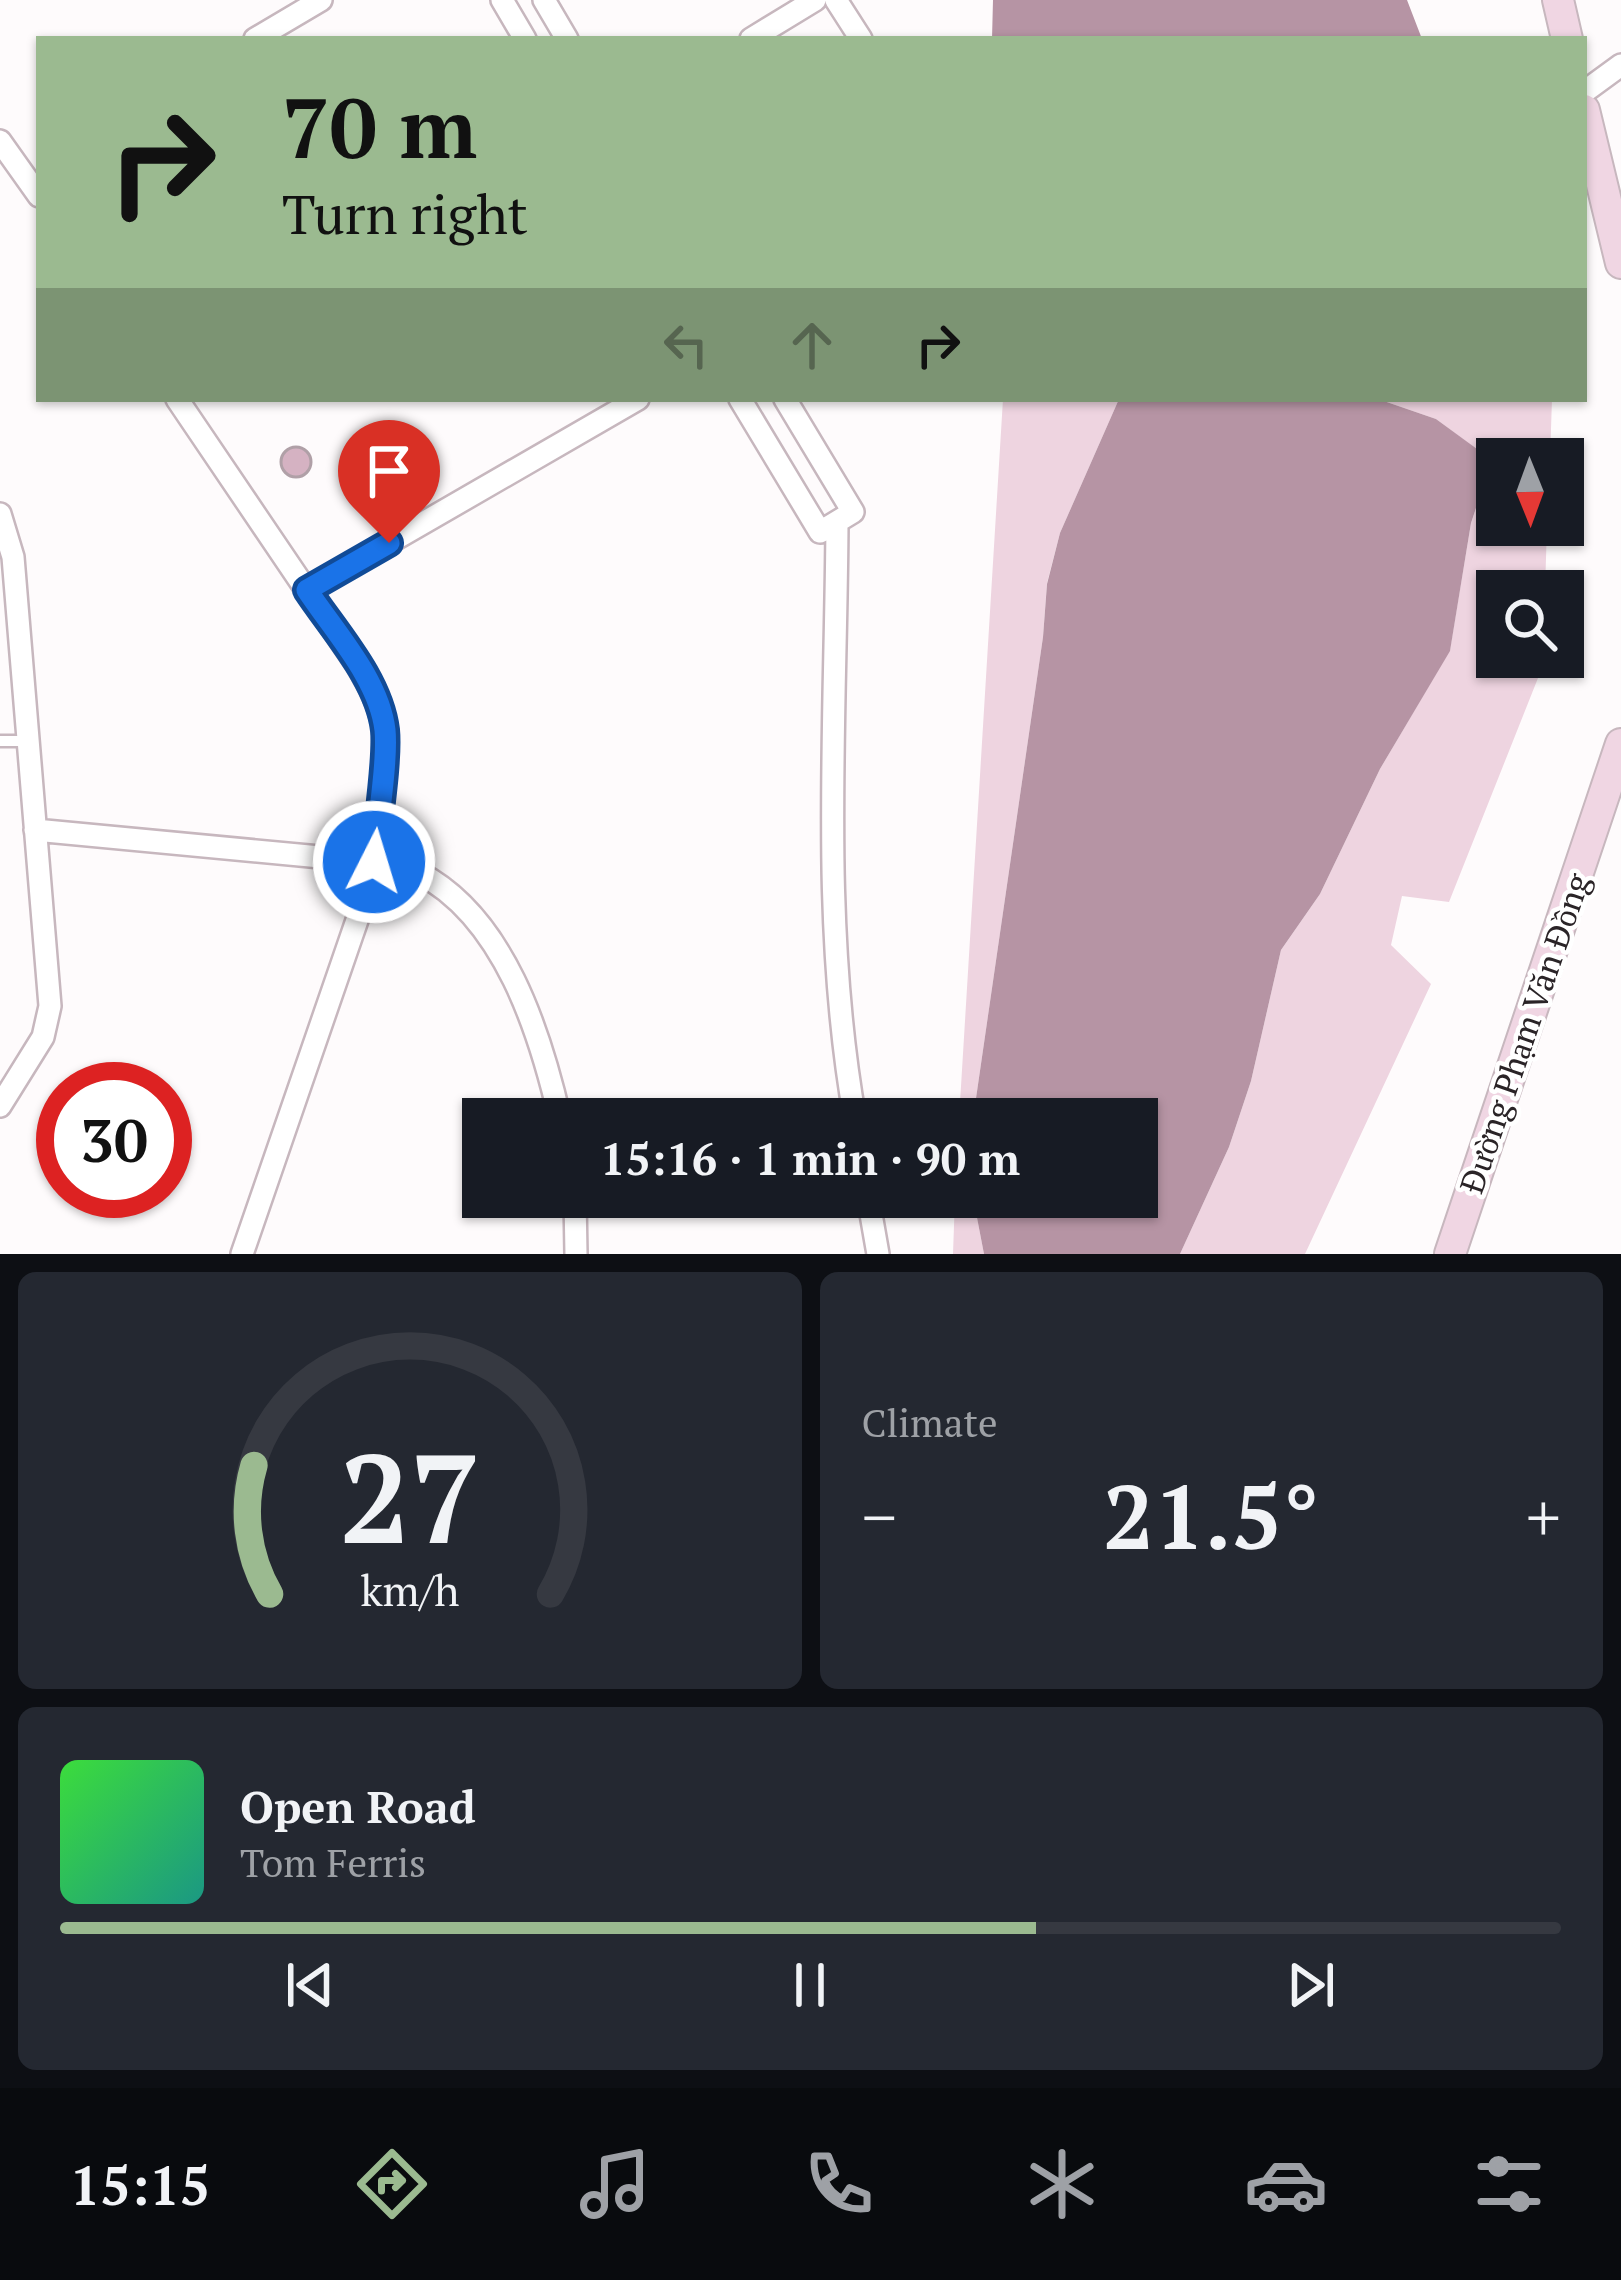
<!DOCTYPE html>
<html lang="en">
<head>
<meta charset="utf-8">
<style>
	:root { --surface:#171b24; --page:#242831; --text:#f1f3f6; --muted:#9ea1a6; --line:#363941; --accent:#9bba90 }
	body { margin:0; font-family:"PT Serif",serif; background:var(--page); color:var(--text); height:100vh; display:flex; flex-direction:column; font-size:45px; white-space:nowrap }
	* { box-sizing:border-box; margin:0 }
	p { font-size:39px; color:var(--muted) }
	.icon { flex:none; width:66px; height:66px; fill:none; stroke:currentColor; stroke-width:2; stroke-linecap:round; stroke-linejoin:round }
	.map { position:relative; height:1254px; overflow:hidden }
	.sheet { display:flex; flex-direction:column; gap:18px; padding:18px; background:#0d0f14; flex:1 }
	.sheet>* { flex:none }
	.banner { position:absolute; left:36px; top:36px; width:1551px; height:366px; border-radius:0px; box-shadow:0 3px 9px #0004; background:#9bba90; color:#111; overflow:hidden }
	.needle { width:78px; rotate:179deg }
	.controls { position:absolute; left:1476px; top:438px; display:grid; gap:24px }
	.controls a { display:grid; place-items:center; width:108px; height:108px; border-radius:0px; background:var(--surface); box-shadow:0 3px 9px #0004; font-size:60px }
	.speed { position:absolute; left:36px; top:1062px; display:flex; gap:24px; font-size:60px; font-weight:700; text-align:center }
	.speed>* { display:grid; place-content:center; width:156px; height:156px; border-radius:50%; background:var(--surface); box-shadow:0 3px 9px #0004; line-height:1 }
	.speed .limit { border:18px solid #d22; background:#fff; color:#111 }
	.pin { position:absolute; display:grid; place-items:center; width:102px; height:102px; color:#fff; margin:-123px -51px; border-radius:50% 50% 50% 0; rotate:-45deg; box-shadow:0 0 12px #0007 }
	.pin .icon { rotate:45deg }
	.me { position:absolute; width:132px; margin:-66px; rotate:5deg; stroke-linejoin:round; filter:drop-shadow(0 0 9px #0008) }
	.turn { display:flex; align-items:center; gap:42px; height:252px; padding:0 48px; font-size:54px }
	.turn .icon { width:156px; height:156px; stroke-width:2.5 }
	.turn b { display:block; font-size:84px; line-height:102px }
	.lanes { display:flex; align-items:center; height:114px; padding:0 48px; background:#0003; justify-content:center; gap:60px; direction:ltr }
	.lanes .off { opacity:.35 }
	.big { font-size:90px; font-weight:800; line-height:1.1 }
	.sheet .tile { flex:1; display:flex; flex-direction:column; justify-content:center; gap:18px; min-width:0; padding:0 42px; border-radius:18px; background:var(--page) }
	.sheet .dial { align-items:center; gap:0 }
	.dial svg { height:312px; overflow:visible; fill:none; stroke:var(--line); stroke-width:7; stroke-linecap:round; text-anchor:middle }
	.dial text { fill:var(--text); stroke:none }
	.song { display:flex; align-items:center; gap:36px }
	.cover { width:144px; height:144px; border-radius:18px; background:linear-gradient(135deg,hsl(120 70% 55%),hsl(170 70% 35%)) }
	.played { height:12px; border-radius:6px; background:linear-gradient(90deg,var(--accent) 65%,var(--line) 65%) }
	.keys { display:flex; justify-content:space-around; direction:ltr }
	.heat { display:flex; justify-content:space-between; align-items:center; font-size:66px; direction:ltr }
	.sheet .tiles { flex:1; display:grid; gap:18px; grid-template-columns:1fr 1fr }
	.tile:last-child { grid-column:span 2 }
	.trip { position:absolute; left:462px; top:1098px; width:696px; height:120px; border-radius:0px; background:var(--surface); box-shadow:0 3px 9px #0004; font-weight:800; line-height:120px; text-align:center }
	.tabs { display:flex; height:192px; justify-content:space-around; align-items:center; background:#090b0e; color:var(--muted) }
	.tabs .icon { width:84px; height:84px }
	.tabs .selected { color:var(--accent) }
	.tabs b { font-size:54px; color:var(--text) }
	.map>svg:first-child { display:block }
	.green { fill:#eed4e0 }
	.water { fill:#b694a4 }
	.building { fill:#d5b2c2; stroke:#b0a0a7; stroke-width:3 }
	.lines { fill:none; stroke-linecap:round; stroke-linejoin:round }
	.lane-casing { stroke:#c7b7be; stroke-width:15 }
	.street-casing { stroke:#c7b7be; stroke-width:26 }
	.secondary-casing { stroke:#c7b7be; stroke-width:34 }
	.lane { stroke:#fff; stroke-width:10 }
	.street { stroke:#fff; stroke-width:21 }
	.secondary { stroke:#f0d6e3; stroke-width:30 }
	.route-casing { stroke:#114b97; stroke-width:30 }
	.route { stroke:#1a73e8; stroke-width:21 }
	.labels { text-anchor:middle; dominant-baseline:central; stroke-width:9; stroke-linejoin:round; paint-order:stroke }
	.street-label { font-size:33px; fill:#2a2427; stroke:#fff }
</style>
</head>
<body>
<div class="map">
<svg width="1621" height="1254" viewBox="0 0 1621 1254">
	<rect width="100%" height="100%" fill="#fefbfc"/>
	<path class="green" d="M1003 399H1119L1060 533 1047 583 1043 637 973 1119H959Z
		M1378 399H1552L1550 459H1497V525H1547L1545 591H1497V657H1542V668L1449 902 1402 896 1391 945 1431 984 1305 1254H1180L1229 1147 1251 1081 1281 950 1320 894 1380 769 1450 650 1471 523 1492 461 1436 419Z
		M955 1197H973L984 1254H953Z"/>
	<path class="water" d="M993 0H1407L1422 39H992Z
		M1119 399H1378L1436 419 1492 460 1471 523 1450 651 1380 769 1320 894 1281 950 1251 1081 1229 1147 1180 1254H984L973 1197H1137V1119H973L1043 637 1047 584 1060 533Z"/>
	<path class="building" d="M281 462a15 15 0 1 1 30 0a15 15 0 1 1-30 0Z"/>
	<g class="lines">
		<defs>
			<path id="lane" d="M0 741H28"/>
			<path id="street" d="M502 0 525 39
				M544 0 567 39
				M836 0 861 39
				M255 39 321 0
				M751 39 815 0
				M1584 92 1621 65
				M0 141 39 196
				M177 399 357 665C368 684 379 703 383 726 390 759 373 862 365 897L242 1254
				M740 399 820 532 853 512 785 399
				M0 514 13 557 50 1006 43 1037 0 1106
				M837 522C836 720 820 923 855 1119
				M307 590 638 399
				M35 830 373 862C388 865 405 866 419 873 504 917 540 1032 560 1119
				M575 1197 576 1254
				M868 1197 878 1254"/>
			<path id="secondary" d="M1558 0 1567 39
				M1584 110 1621 263
				M1450 1254 1621 744"/>
		</defs>
		<use href="#lane" class="lane-casing"/>
		<use href="#street" class="street-casing"/>
		<use href="#secondary" class="secondary-casing"/>
		<use href="#lane" class="lane"/>
		<use href="#street" class="street"/>
		<use href="#secondary" class="secondary"/>
	</g>
	<g class="lines">
		<defs>
			<path id="route" d="M374 862C377 827 388 761 385 730 379 679 334 631 307 590L389 543"/>
		</defs>
		<use href="#route" class="route-casing"/>
		<use href="#route" class="route"/>
	</g>
	<g class="labels">
		<g class="street-label">
			<text transform="translate(1524 1033) rotate(-71)">Đường Phạm Văn Đồng</text>
		</g>
	</g>
</svg>
<div class="controls">
<a><svg class="needle" viewBox="-14 -14 28 28"><path d="M0-13l5 13h-10z" fill="#e53935"/><path d="M0 13l5-13h-10z" fill="#9ea1a6"/></svg></a>
<a><svg class="icon" aria-label="search" viewBox="0 0 24 24"><circle cx="10" cy="10" r="6"/><path d="M15 15l6 6"/></svg></a>
</div>
<div class="speed"><div class="limit">30</div></div>
<div class="pin" style="left:389px;top:543px;background:#d93025"><svg class="icon" aria-label="arrive" viewBox="0 0 24 24"><path d="M6 21V4h12l-3 4 3 4H6"/></svg></div>
<svg class="me" style="left:374px;top:862px" viewBox="-20 -20 40 40"><circle r="17" fill="#1a73e8" stroke="#fff" stroke-width="3"/><path d="M0-11L8 9 0 5-8 9z" fill="#fff"/></svg>
<div class="trip">15:16 · 1 min · 90 m</div>
<div class="banner">
<div class="turn"><svg class="icon" aria-label="right" viewBox="0 0 24 24"><path d="M7 20v-9h11M14 6l5 5-5 5"/></svg><div><b>70 m</b>Turn right</div></div>
<div class="lanes"><svg class="icon off" aria-label="left" viewBox="0 0 24 24"><path d="M17 20v-9H6M10 6l-5 5 5 5"/></svg><svg class="icon off" aria-label="ahead" viewBox="0 0 24 24"><path d="M12 20V5M6 11l6-6 6 6"/></svg><svg class="icon" aria-label="right" viewBox="0 0 24 24"><path d="M7 20v-9h11M14 6l5 5-5 5"/></svg></div>
</div>
</div>
<section class="sheet">
<div class="tiles">
<div class="tile dial"><svg viewBox="0 0 100 80">
<path d="M14 69A42 42 0 1 1 86 69"/>
<path d="M14 69A42 42 0 0 1 10 36" stroke="#9bba90"/>
<text x="50" y="56" font-size="32" font-weight="700">27</text>
<text x="50" y="72" font-size="11">km/h</text>
</svg></div>
<div class="tile"><p>Climate</p>
<div class="heat"><a>−</a><b class="big">21.5°</b><a>+</a></div>
</div>
<div class="tile">
<div class="song"><i class="cover"></i><div><b>Open Road</b><p>Tom Ferris</p></div></div>
<div class="played"></div>
<div class="keys"><svg class="icon" aria-label="previous" viewBox="0 0 24 24"><path d="M18 5L8 12l10 7zM5 5v14"/></svg><svg class="icon" aria-label="pause" viewBox="0 0 24 24"><path d="M8 5v14M16 5v14"/></svg><svg class="icon" aria-label="next" viewBox="0 0 24 24"><path d="M6 5l10 7-10 7zM19 5v14"/></svg></div>
</div>
</div>
</section>
<nav class="tabs">
<b>15:15</b>
<svg class="icon selected" aria-label="directions" viewBox="0 0 24 24"><path d="M12 3l9 9-9 9-9-9zM9 14v-3h6M13 9l2 2-2 2"/></svg>
<svg class="icon" aria-label="music" viewBox="0 0 24 24"><path d="M9 18V5l10-2v13"/><circle cx="6" cy="18" r="3"/><circle cx="16" cy="16" r="3"/></svg>
<svg class="icon" aria-label="phone" viewBox="0 0 24 24"><path d="M5 4h4l2 5-3 2q2 4 5 5l2-3 5 2v4C11 20 4 13 5 4z"/></svg>
<svg class="icon" aria-label="climate" viewBox="0 0 24 24"><path d="M12 3v18M4 7l16 10M4 17L20 7"/></svg>
<svg class="icon" aria-label="car" viewBox="0 0 24 24"><path d="M5 17H2v-5l4-1 3-4h7l3 4 3 1v5h-3M9 17h6M6 11h13"/><circle cx="7" cy="17" r="2"/><circle cx="17" cy="17" r="2"/></svg>
<svg class="icon" aria-label="filters" viewBox="0 0 24 24"><path d="M4 7h16M4 17h16"/><circle cx="9" cy="7" r="2"/><circle cx="15" cy="17" r="2"/></svg>
</nav>
</body>
</html>
